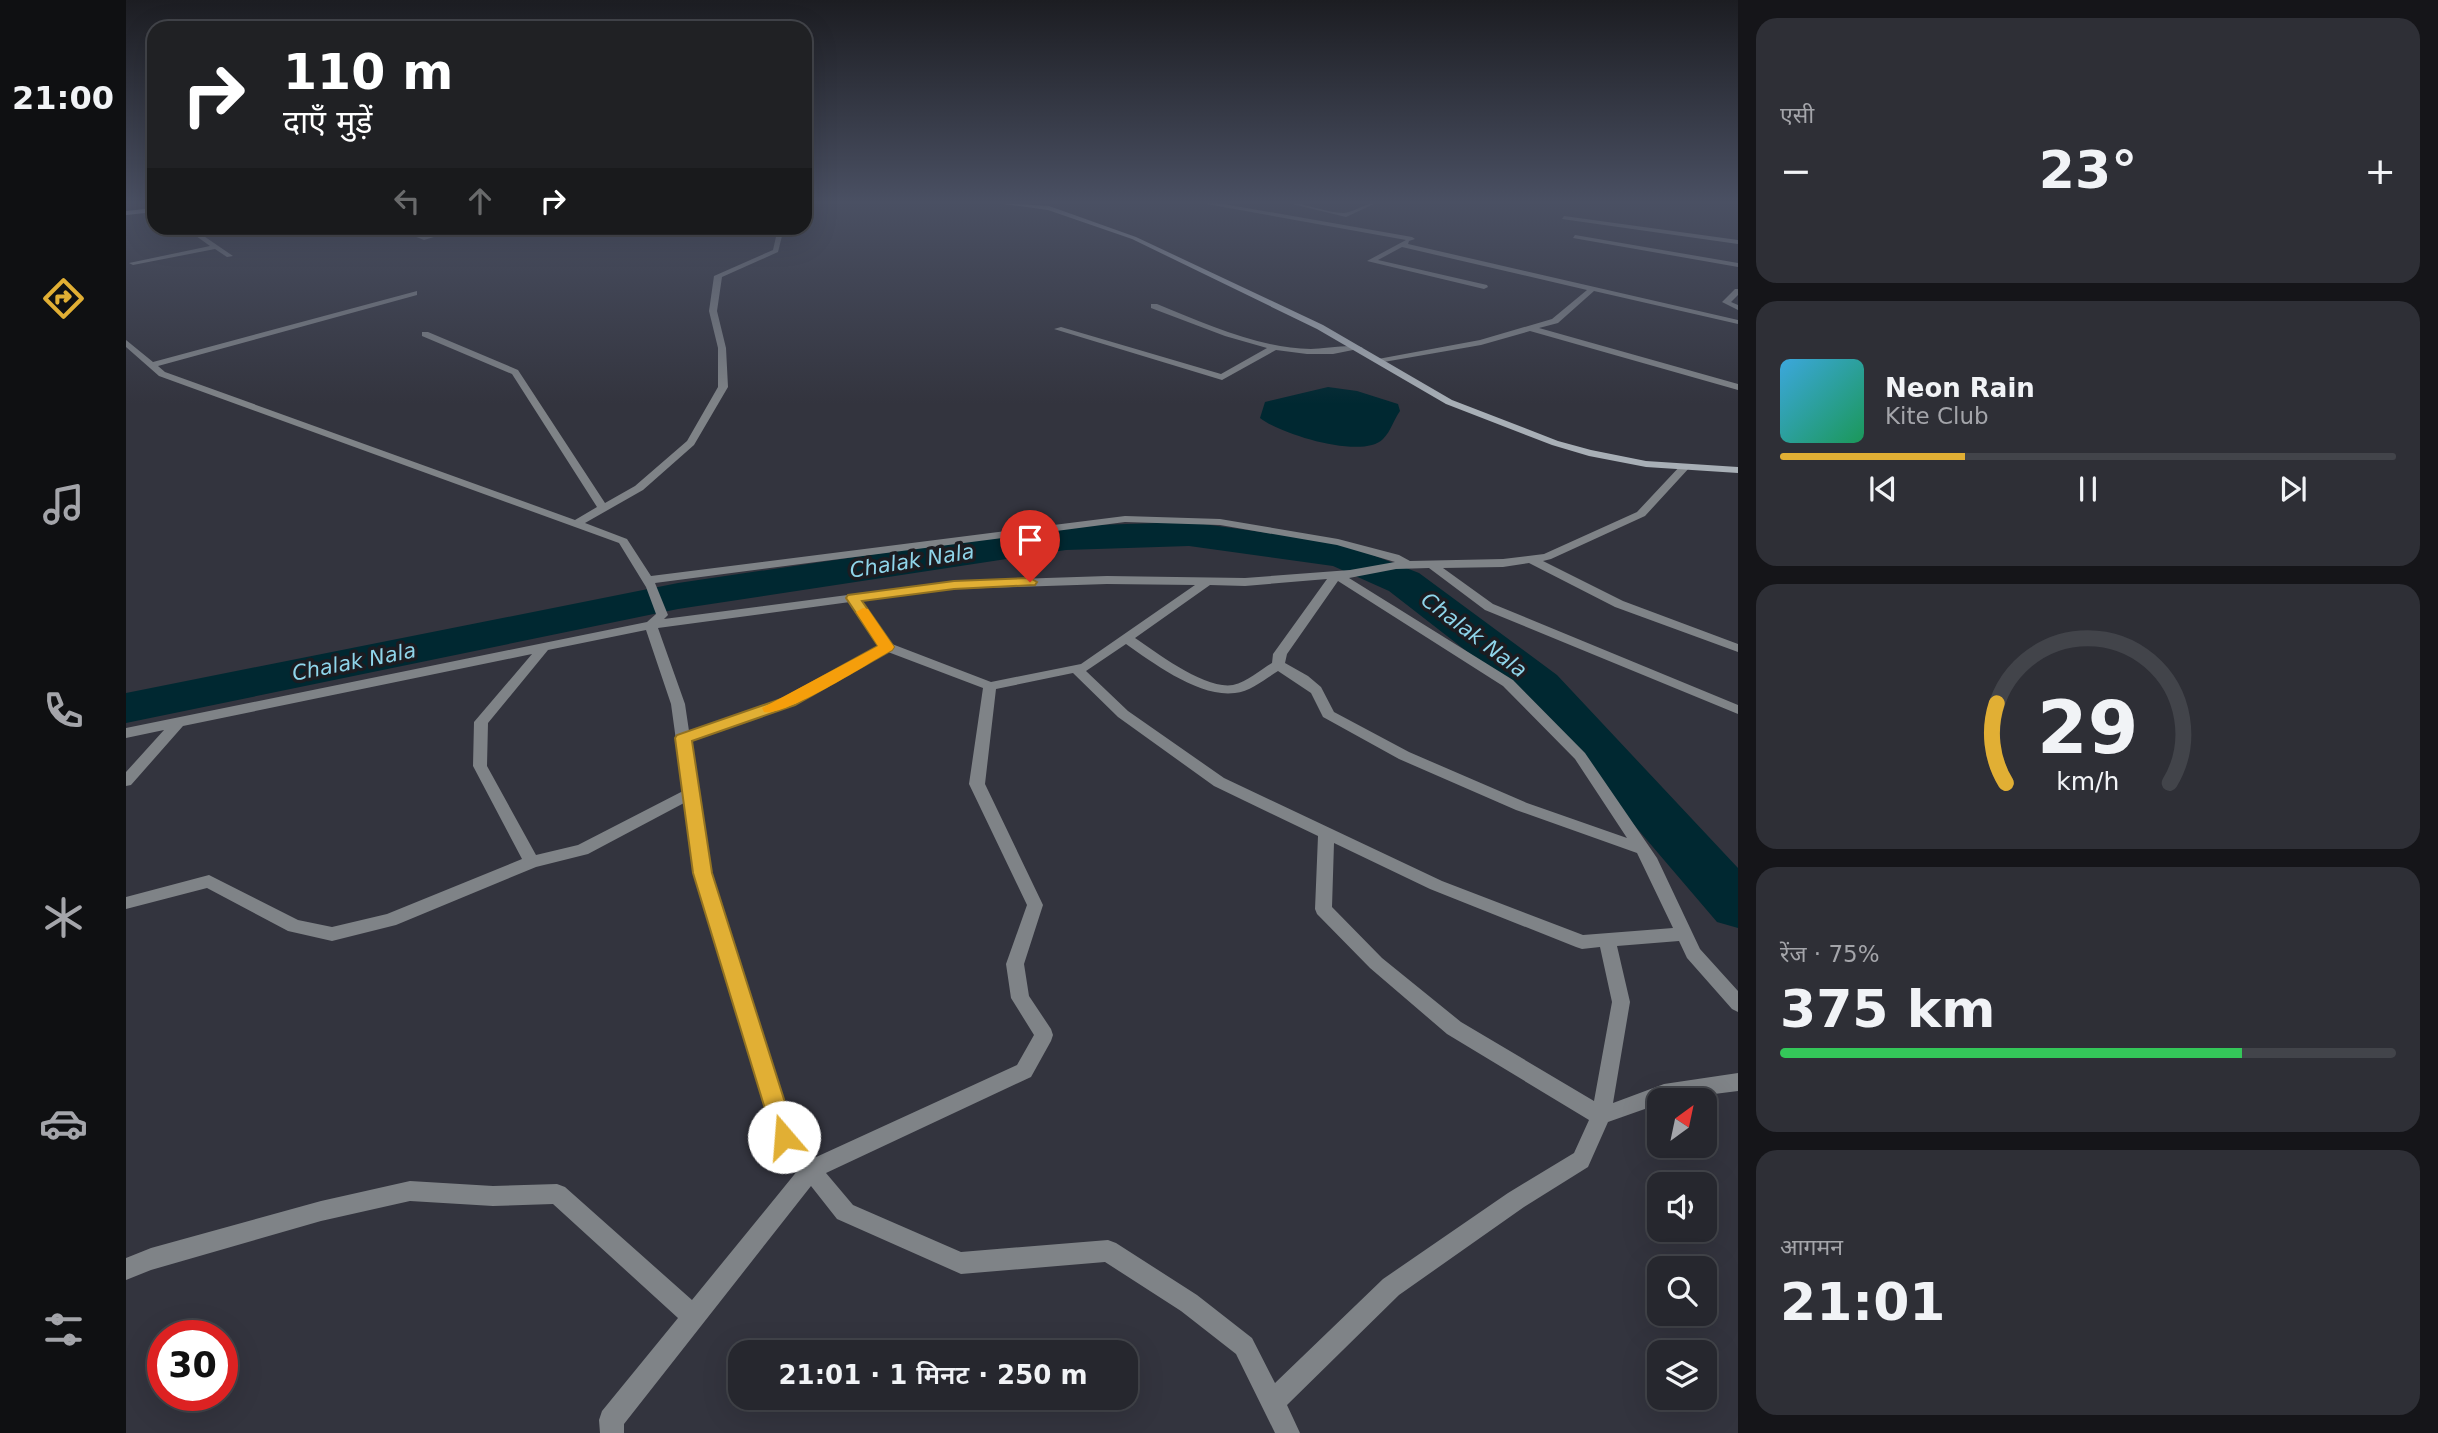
<!DOCTYPE html>
<html lang="hi">
<head>
<meta charset="utf-8">
<style>
	:root { --surface:#26272e; --page:#2e2f36; --text:#f1f3f6; --muted:#a4a5aa; --line:#42444a; --accent:#e1af34 }
	body { margin:0; font-family:"DejaVu Sans","Noto Sans Devanagari",sans-serif; background:var(--page); color:var(--text); height:100vh; display:flex; flex-direction:column; font-size:26px; white-space:nowrap }
	* { box-sizing:border-box; margin:0 }
	p { font-size:23px; color:var(--muted) }
	.icon { flex:none; width:38px; height:38px; fill:none; stroke:currentColor; stroke-width:2; stroke-linecap:round; stroke-linejoin:round }
	.map { position:relative; flex:1; overflow:hidden }
	.panel { display:flex; flex-direction:column; gap:18px; padding:18px; background:#151519; width:700px }
	.panel>* { flex:none }
	.hud { position:absolute; left:21px; top:21px; width:665px; height:214px; border-radius:21px; box-shadow:0 7px 28px #0002,0 0 0 2px var(--line); background:#202124; color:#fff; overflow:hidden }
	.needle { width:46px; rotate:33deg }
	.fabs { position:absolute; left:1521px; top:1088px; display:grid; gap:14px }
	.fabs a { display:grid; place-items:center; width:70px; height:70px; border-radius:14px; background:var(--surface); box-shadow:0 7px 28px #0002,0 0 0 2px var(--line); font-size:35px }
	.speed { position:absolute; left:21px; top:1320px; display:flex; gap:14px; font-size:35px; font-weight:700; text-align:center }
	.speed>* { display:grid; place-content:center; width:91px; height:91px; border-radius:50%; background:var(--surface); box-shadow:0 7px 28px #0002,0 0 0 2px var(--line); line-height:1 }
	.speed .limit { border:10px solid #d22; background:#fff; color:#111 }
	.pin { position:absolute; display:grid; place-items:center; width:60px; height:60px; color:#fff; margin:-72px -30px; border-radius:50% 50% 50% 0; rotate:-45deg; box-shadow:0 0 7px #0007 }
	.pin .icon { rotate:45deg }
	.me { position:absolute; width:77px; margin:-38px; rotate:342deg; stroke-linejoin:round; filter:drop-shadow(0 0 5px #0008) }
	.turn { display:flex; align-items:center; gap:24px; height:147px; padding:0 21px; font-size:32px }
	.turn .icon { width:91px; height:91px; stroke-width:2.5 }
	.turn b { display:block; font-size:49px; line-height:60px }
	.lanes { display:flex; align-items:center; height:66px; padding:0 21px; background:#0003; justify-content:center; gap:35px; direction:ltr }
	.lanes .off { opacity:.35 }
	.big { font-size:52px; font-weight:600; line-height:1.1 }
	.panel .tile { flex:1; display:flex; flex-direction:column; justify-content:center; gap:10px; min-width:0; padding:0 24px; border-radius:21px; background:var(--page) }
	.panel .dial { align-items:center; gap:0 }
	.dial svg { height:182px; overflow:visible; fill:none; stroke:var(--line); stroke-width:7; stroke-linecap:round; text-anchor:middle }
	.dial text { fill:var(--text); stroke:none }
	.song { display:flex; align-items:center; gap:21px }
	.cover { width:84px; height:84px; border-radius:10px; background:linear-gradient(135deg,hsl(200 70% 55%),hsl(150 70% 35%)) }
	.played { height:7px; border-radius:4px; background:linear-gradient(90deg,var(--accent) 30%,var(--line) 30%) }
	.keys { display:flex; justify-content:space-around; direction:ltr }
	.heat { display:flex; justify-content:space-between; align-items:center; font-size:38px; direction:ltr }
	.charge { height:10px; border-radius:5px; background:linear-gradient(90deg,#34c759 75%,var(--line) 0) }
	.trip { position:absolute; left:602px; top:1340px; width:410px; height:70px; border-radius:21px; background:var(--surface); box-shadow:0 7px 28px #0002,0 0 0 2px var(--line); font-weight:600; line-height:70px; text-align:center }
	main { display:flex; flex:1; min-height:0 }
	.dock { display:flex; flex-direction:column; width:126px; justify-content:space-around; align-items:center; background:#0f1012; color:var(--muted) }
	.dock .icon { width:49px; height:49px }
	.dock .active { color:var(--accent) }
	.dock b { font-size:32px; color:var(--text) }
	.map>svg:first-child { display:block }
	.water { fill:#002831 }
	.lines { fill:none; stroke-linecap:round; stroke-linejoin:round }
	.river { fill:#002831; fill-rule:evenodd }
	.street { fill:#7f8387; fill-rule:evenodd }
	.secondary { fill:#a8afb6; fill-rule:evenodd }
	.primary { fill:#c8d0d9; fill-rule:evenodd }
	.wall { fill:#493a50 }
	.route { fill:#e1af34; stroke:#927222; stroke-width:2 }
	.slow { fill:#f59e0b }
	.labels { text-anchor:middle; dominant-baseline:central; stroke-width:7; stroke-linejoin:round; paint-order:stroke }
	.water-label { font-size:21px; font-style:italic; fill:#8fd5ea; stroke:#1c1c21 }
</style>
</head>
<body>
<main>
<nav class="dock">
<b>21:00</b>
<svg class="icon active" aria-label="directions" viewBox="0 0 24 24"><path d="M12 3l9 9-9 9-9-9zM9 14v-3h6M13 9l2 2-2 2"/></svg>
<svg class="icon" aria-label="music" viewBox="0 0 24 24"><path d="M9 18V5l10-2v13"/><circle cx="6" cy="18" r="3"/><circle cx="16" cy="16" r="3"/></svg>
<svg class="icon" aria-label="phone" viewBox="0 0 24 24"><path d="M5 4h4l2 5-3 2q2 4 5 5l2-3 5 2v4C11 20 4 13 5 4z"/></svg>
<svg class="icon" aria-label="climate" viewBox="0 0 24 24"><path d="M12 3v18M4 7l16 10M4 17L20 7"/></svg>
<svg class="icon" aria-label="car" viewBox="0 0 24 24"><path d="M5 17H2v-5l4-1 3-4h7l3 4 3 1v5h-3M9 17h6M6 11h13"/><circle cx="7" cy="17" r="2"/><circle cx="17" cy="17" r="2"/></svg>
<svg class="icon" aria-label="filters" viewBox="0 0 24 24"><path d="M4 7h16M4 17h16"/><circle cx="9" cy="7" r="2"/><circle cx="15" cy="17" r="2"/></svg>
</nav>
<div class="map">
<svg width="1612" height="1433" viewBox="0 0 1612 1433">
	<rect width="100%" height="100%" fill="#33343e"/>
	<path class="water" d="M1202 387 1231 391 1272 404 1274 411C1268 419 1265 431 1257 439 1237 460 1154 434 1134 418L1139 402Z"/>
	<g class="lines">
		<path class="river" d="M1063 522 1216 543 1293 573 1431 675 1612 868V928L1591 922 1397 695 1263 591 1207 566 1063 546 940 550 552 609 0 723V693L552 583 940 526Z"/>
		<path class="street" d="M1075 203H1092L1286 237 1289 239 1283 241 1282 244 1612 320V324L1468 291 1432 323 1413 328 1612 384V390L1404 331 1355 345 1252 363V359L1354 340 1426 319 1461 290 1276 247 1252 260 1361 285 1362 287 1358 289 1241 261 1280 240Z
			M1162 203C1181 203 1199 213 1218 213 1229 212 1238 203 1250 203L1220 217Z
			M1438 216 1612 240V244L1436 219Z
			M59 228H66L107 256 101 257 89 249 7 265 3 263 84 246Z
			M268 228C278 227 286 233 296 235 309 237 324 227 337 228L298 240Z
			M460 228H468L479 232 476 234Z
			M652 228H658L652 252 596 277 591 311 600 348 602 387 568 445 517 490 459 523 501 539 525 576 999 516 1094 519 1212 539 1273 555 1284 561 1377 559 1418 554 1511 512 1555 465 1564 467 1519 516 1425 559 1417 561 1497 601 1612 644V652L1489 607 1403 563 1377 567 1317 568 1367 604 1612 705V714L1359 610 1303 568 1270 569 1223 578 1387 680 1459 753 1531 858 1574 949 1612 991V1012L1606 1009 1561 958 1553 941 1491 946 1504 1002 1487 1103 1538 1084 1612 1073V1091L1533 1101V1104L1482 1122 1462 1167 1398 1207 1273 1295 1161 1405 1174 1433H1149L1110 1354 1055 1311 979 1262 835 1274 711 1219 685 1186 498 1424V1433H474L473 1420 476 1411 552 1318 427 1204 367 1206 284 1201 195 1221 25 1270 0 1280V1258L25 1248 195 1201 284 1181 367 1186 431 1184 439 1187 566 1300 672 1170 648 1137 568 873 558 803 462 854 410 867 270 925 206 941 162 931 81 888 0 909V897L83 875 172 920 206 927 261 914 396 859 347 766 348 722 406 654 57 726 5 785 0 786V772L38 730 0 738V728L521 622 530 614 520 587 493 543 33 376 0 347V340L27 362 291 291V295L32 366 39 372 449 520 471 507 386 374 296 336V332H302L392 370 479 503 509 486 561 441 592 387V348L583 311 588 276 647 250ZM999 522 1094 525 1211 545 1269 562 1224 570 1119 578 981 576 828 581 538 619 542 615 529 583ZM1201 579 1147 654 1146 663C1134 670 1121 682 1107 685 1080 690 1031 653 1009 638L1084 585 1119 586ZM1212 581 1377 686 1449 759 1501 838 1401 803 1283 752 1208 712 1195 687 1182 676 1159 663 1161 654ZM981 584 1069 585 955 664 865 682 766 644 735 601 828 589ZM724 602 754 646 658 698 563 731 559 704 532 628ZM520 630 545 704 557 791 452 845 410 855 361 766 362 723 422 650ZM1000 644C1027 663 1074 698 1109 693 1125 691 1139 679 1152 671L1185 693 1197 717 1273 759 1390 810 1511 853 1547 928 1457 935 1316 881 1098 778 1002 711 960 671ZM762 652 857 688 843 784 901 905 880 964 885 998 908 1035 891 1065 688 1158 667 1132 584 873 564 740 668 704ZM947 673 992 717 1088 786 1192 836 1189 909 1191 914 1244 968 1321 1034 1463 1120 1448 1153 1382 1193 1257 1279 1149 1383 1126 1338 1071 1295 990 1243 982 1240 835 1252 727 1205 700 1173 905 1077 925 1041 927 1035 925 1029 903 996 898 964 917 905 859 784 870 689ZM1208 843 1304 889 1450 947 1456 949 1474 947 1486 1002 1468 1101 1335 1022 1256 958 1206 907Z
			M1449 235 1612 263V267L1447 238Z
			M1609 289H1612V295L1605 302 1612 305V310L1596 302Z
			M1025 304H1031C1080 324 1132 348 1185 349 1197 349 1229 343 1237 348L1207 354H1181L1150 350 1096 380 928 329 935 327 1095 374 1141 348 1099 336 1025 308Z"/>
		<path class="secondary" d="M871 203 923 206 1010 237 1197 325 1326 400 1432 441 1465 450 1520 461 1612 467V473L1520 467 1463 456 1426 445 1320 404 1191 329 1006 239 922 210Z"/>
		<path class="primary" d="M28 208V212L0 215V211Z"/>
	</g>
	<path class="wall" d="M0 203H28V207L0 208Z"/>
	<linearGradient id="sky" x2="0" y2="1"><stop stop-color="#1c1d22"/><stop offset="0.5" stop-color="#4a5063"/><stop offset="1" stop-color="#4a5063" stop-opacity="0"/></linearGradient>
	<rect width="1612" height="404" fill="url(#sky)"/>
	<path class="route" d="M904 578 911 582 909 585 828 589 736 601 768 647 766 650 669 705 566 741 586 873 670 1137 667 1145 658 1148 650 1145 567 873 549 738 551 735 658 698 752 646 720 598 722 595 828 581Z"/>
	<path class="slow" d="M737 608 742 609 768 647 766 650C743 663 659 717 638 712L636 708 752 646 730 612Z"/>
	<g class="labels">
		<g class="water-label">
			<text transform="translate(786 561) rotate(-9)">Chalak Nala</text>
			<text transform="translate(1348 635) rotate(37)">Chalak Nala</text>
			<text transform="translate(228 662) rotate(-11)">Chalak Nala</text>
		</g>
	</g>
</svg>
<div class="fabs">
<a><svg class="needle" viewBox="-14 -14 28 28"><path d="M0-13l5 13h-10z" fill="#e53935"/><path d="M0 13l5-13h-10z" fill="#a4a5aa"/></svg></a>
<a><svg class="icon" aria-label="sound" viewBox="0 0 24 24"><path d="M4 9h4l5-4v14l-5-4H4zM17 9q2 3 0 6"/></svg></a>
<a><svg class="icon" aria-label="search" viewBox="0 0 24 24"><circle cx="10" cy="10" r="6"/><path d="M15 15l6 6"/></svg></a>
<a><svg class="icon" aria-label="layers" viewBox="0 0 24 24"><path d="M12 4l9 5-9 5-9-5zM3 14l9 5 9-5"/></svg></a>
</div>
<div class="speed"><div class="limit">30</div></div>
<div class="pin" style="left:904px;top:582px;background:#d93025"><svg class="icon" aria-label="arrive" viewBox="0 0 24 24"><path d="M6 21V4h12l-3 4 3 4H6"/></svg></div>
<svg class="me" style="left:658px;top:1137px" viewBox="-20 -20 40 40"><circle r="19" fill="#fff"/><path d="M0-13L10 11 0 6-10 11z" fill="#e1af34"/></svg>
<div class="trip">21:01 · 1 मिनट · 250 m</div>
<div class="hud">
<div class="turn"><svg class="icon" aria-label="right" viewBox="0 0 24 24"><path d="M7 20v-9h11M14 6l5 5-5 5"/></svg><div><b>110 m</b>दाएँ मुड़ें</div></div>
<div class="lanes"><svg class="icon off" aria-label="left" viewBox="0 0 24 24"><path d="M17 20v-9H6M10 6l-5 5 5 5"/></svg><svg class="icon off" aria-label="ahead" viewBox="0 0 24 24"><path d="M12 20V5M6 11l6-6 6 6"/></svg><svg class="icon" aria-label="right" viewBox="0 0 24 24"><path d="M7 20v-9h11M14 6l5 5-5 5"/></svg></div>
</div>
</div>
<section class="panel">
<div class="tile"><p>एसी</p>
<div class="heat"><a>−</a><b class="big">23°</b><a>+</a></div>
</div>
<div class="tile">
<div class="song"><i class="cover"></i><div><b>Neon Rain</b><p>Kite Club</p></div></div>
<div class="played"></div>
<div class="keys"><svg class="icon" aria-label="previous" viewBox="0 0 24 24"><path d="M18 5L8 12l10 7zM5 5v14"/></svg><svg class="icon" aria-label="pause" viewBox="0 0 24 24"><path d="M8 5v14M16 5v14"/></svg><svg class="icon" aria-label="next" viewBox="0 0 24 24"><path d="M6 5l10 7-10 7zM19 5v14"/></svg></div>
</div>
<div class="tile dial"><svg viewBox="0 0 100 80">
<path d="M14 69A42 42 0 1 1 86 69"/>
<path d="M14 69A42 42 0 0 1 10 34" stroke="#e1af34"/>
<text x="50" y="56" font-size="32" font-weight="700">29</text>
<text x="50" y="72" font-size="11">km/h</text>
</svg></div>
<div class="tile"><p>रेंज · 75%</p><b class="big">375 km</b><div class="charge"></div></div>
<div class="tile"><p>आगमन</p><b class="big">21:01</b></div>
</section>
</main>
</body>
</html>
